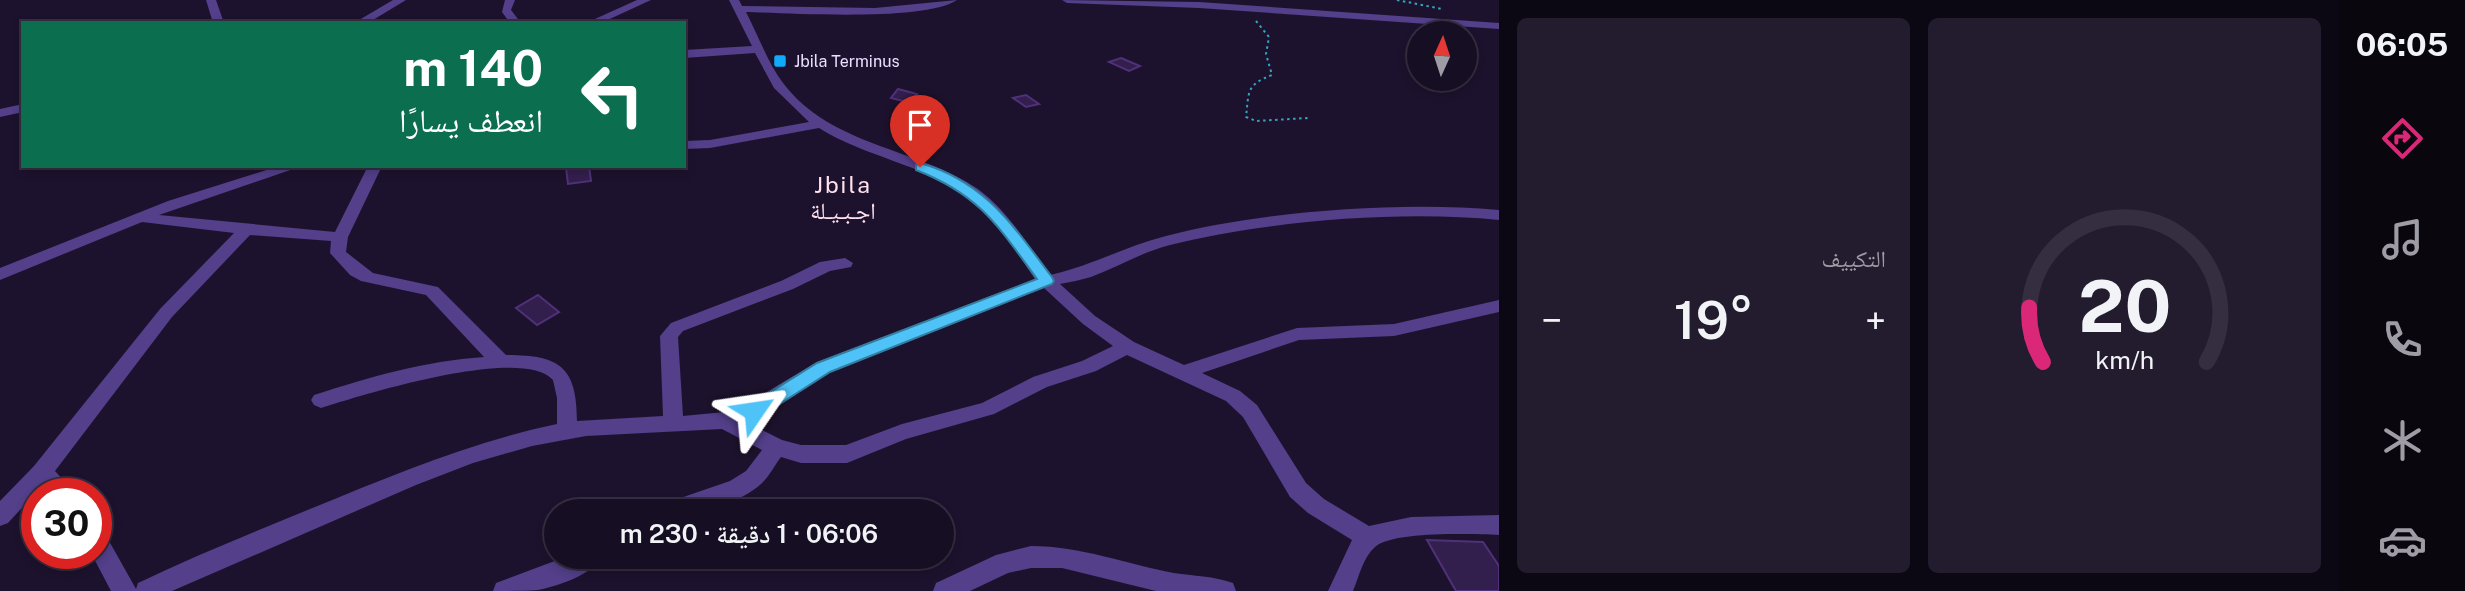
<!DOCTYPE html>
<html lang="ar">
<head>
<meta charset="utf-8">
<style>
	:root { --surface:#160e22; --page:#231c2f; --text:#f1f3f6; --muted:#9e9ca5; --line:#352e40; --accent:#db2777 }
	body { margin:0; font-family:"Public Sans","Noto Naskh Arabic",sans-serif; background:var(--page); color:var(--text); direction:rtl; height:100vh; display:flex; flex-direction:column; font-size:26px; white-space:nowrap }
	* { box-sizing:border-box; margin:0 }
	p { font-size:23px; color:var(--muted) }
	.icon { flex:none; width:38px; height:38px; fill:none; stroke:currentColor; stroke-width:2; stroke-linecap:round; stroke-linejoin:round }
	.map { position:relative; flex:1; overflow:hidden; direction:ltr }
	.drawer { display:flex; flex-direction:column; gap:18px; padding:18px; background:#0c0813; width:840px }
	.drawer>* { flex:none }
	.banner { position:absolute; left:21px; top:21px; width:665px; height:147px; border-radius:0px; box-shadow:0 4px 10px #0003,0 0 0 2px var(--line); direction:rtl; background:#0b6e4f; color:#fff; overflow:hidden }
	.needle { width:46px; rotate:3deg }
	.buttons { position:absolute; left:1407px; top:21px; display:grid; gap:14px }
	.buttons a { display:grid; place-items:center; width:70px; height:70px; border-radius:50%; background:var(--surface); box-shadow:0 4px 10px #0003,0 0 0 2px var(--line); font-size:35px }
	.speed { position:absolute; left:21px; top:478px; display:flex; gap:14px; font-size:35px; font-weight:700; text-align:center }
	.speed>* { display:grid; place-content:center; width:91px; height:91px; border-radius:50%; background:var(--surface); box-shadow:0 4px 10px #0003,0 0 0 2px var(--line); line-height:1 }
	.speed .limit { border:10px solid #d22; background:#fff; color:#111 }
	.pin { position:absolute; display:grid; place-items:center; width:60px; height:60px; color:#fff; margin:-72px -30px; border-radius:50% 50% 50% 0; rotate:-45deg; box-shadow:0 0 7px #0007 }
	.pin .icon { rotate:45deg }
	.me { position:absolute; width:77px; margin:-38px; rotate:58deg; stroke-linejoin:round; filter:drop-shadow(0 0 5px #0008) }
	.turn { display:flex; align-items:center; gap:24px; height:147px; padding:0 28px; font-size:32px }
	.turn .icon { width:91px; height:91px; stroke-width:2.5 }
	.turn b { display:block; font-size:49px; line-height:60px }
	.big { font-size:52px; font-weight:600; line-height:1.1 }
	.drawer .card { flex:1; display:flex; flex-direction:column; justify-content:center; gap:10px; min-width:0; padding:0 24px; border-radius:10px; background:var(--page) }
	.drawer .dial { align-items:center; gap:0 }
	.dial svg { height:182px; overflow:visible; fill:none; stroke:var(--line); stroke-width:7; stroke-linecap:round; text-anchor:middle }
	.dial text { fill:var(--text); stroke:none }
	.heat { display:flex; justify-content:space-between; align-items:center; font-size:38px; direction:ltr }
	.drawer .tiles { flex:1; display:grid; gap:18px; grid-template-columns:repeat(2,1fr) }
	.trip { position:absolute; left:544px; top:499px; width:410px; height:70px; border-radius:35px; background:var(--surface); box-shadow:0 4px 10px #0003,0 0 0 2px var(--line); font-weight:600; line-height:70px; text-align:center; direction:rtl }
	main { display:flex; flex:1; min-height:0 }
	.menu { display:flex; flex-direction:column; width:126px; justify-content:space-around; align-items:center; background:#09060e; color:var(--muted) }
	.menu .icon { width:49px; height:49px }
	.menu .selected { color:var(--accent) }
	.menu b { font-size:32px; color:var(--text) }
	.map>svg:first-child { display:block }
	.building { fill:#331f4d; stroke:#503179; stroke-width:2 }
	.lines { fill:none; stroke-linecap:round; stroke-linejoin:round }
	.path { stroke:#34a5bd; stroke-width:2; stroke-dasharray:2.5 3.5; stroke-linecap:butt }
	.minor { fill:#533f8a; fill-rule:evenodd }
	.route { fill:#4fc3f7; stroke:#337fa1; stroke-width:2 }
	.poi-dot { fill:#0fabfa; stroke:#1d122d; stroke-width:2.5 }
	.labels { text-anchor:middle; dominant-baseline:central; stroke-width:7; stroke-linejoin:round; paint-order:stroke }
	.far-poi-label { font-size:16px; fill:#eadffe; stroke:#1d122d; text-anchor:start }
	.quarter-label { font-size:23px; letter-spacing:2px; fill:#fee1ed; stroke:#1d122d }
</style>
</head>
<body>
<main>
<nav class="menu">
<b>06:05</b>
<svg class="icon selected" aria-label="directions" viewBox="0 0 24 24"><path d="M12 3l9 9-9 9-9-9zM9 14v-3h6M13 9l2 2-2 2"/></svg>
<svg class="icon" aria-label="music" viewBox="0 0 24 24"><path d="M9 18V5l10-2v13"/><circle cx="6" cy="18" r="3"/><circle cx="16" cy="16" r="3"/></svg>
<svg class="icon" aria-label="phone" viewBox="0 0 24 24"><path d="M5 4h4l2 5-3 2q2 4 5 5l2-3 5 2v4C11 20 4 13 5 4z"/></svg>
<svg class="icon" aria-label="climate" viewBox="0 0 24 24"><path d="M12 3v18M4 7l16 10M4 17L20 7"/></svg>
<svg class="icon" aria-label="car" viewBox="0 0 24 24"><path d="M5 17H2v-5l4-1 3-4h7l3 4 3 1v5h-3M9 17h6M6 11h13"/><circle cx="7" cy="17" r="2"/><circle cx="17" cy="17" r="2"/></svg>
</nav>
<section class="drawer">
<div class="tiles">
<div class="card dial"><svg viewBox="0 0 100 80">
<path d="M14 69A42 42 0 1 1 86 69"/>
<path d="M14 69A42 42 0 0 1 8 45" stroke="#db2777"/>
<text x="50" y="56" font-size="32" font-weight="700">20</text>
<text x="50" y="72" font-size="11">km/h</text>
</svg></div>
<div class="card"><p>التكييف</p>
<div class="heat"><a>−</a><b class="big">19°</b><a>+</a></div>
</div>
</div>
</section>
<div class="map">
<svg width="1499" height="591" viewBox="0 0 1499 591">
	<rect width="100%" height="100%" fill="#1d122d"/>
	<path class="building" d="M1121 58 1140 66 1129 71 1109 62Z
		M898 89 917 94 911 103 891 98Z
		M1026 95 1039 104 1026 107 1013 98Z
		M589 166 591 181 568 184 566 168Z
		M538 295 559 312 537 325 516 308Z
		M1427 540 1483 542 1499 566V591H1456Z"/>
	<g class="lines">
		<path class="path" d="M1397 0 1442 9
			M1256 21 1269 37 1266 54 1272 75C1246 85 1249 91 1246 117L1256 121 1308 118"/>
		<path class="minor" d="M206 0H216L224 23H213Z
			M393 0H406L368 23H354Z
			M505 0H515L511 10 521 23H510L502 12Z
			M637 0H651L601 23H586Z
			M729 0H739L742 6 875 8 957 0C925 22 790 13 746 12 758 35 768 63 783 83 832 147 916 147 978 189 1008 211 1028 245 1050 275 1091 266 1126 246 1166 236 1263 211 1399 201 1499 210V220C1400 210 1266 221 1170 245 1142 252 1118 267 1091 277 1081 280 1070 282 1060 284L1095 316 1134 342 1184 365 1297 328 1394 324 1499 300V312L1394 336 1299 340 1202 373 1240 391 1257 405 1306 483 1324 499 1369 526 1411 517 1499 515V535C1473 534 1393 531 1375 547 1363 557 1359 577 1353 591H1328L1352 540 1308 513 1290 497 1243 417 1226 401 1127 355 1096 371 1047 387 994 414 906 439 847 463H801L781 457C774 466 769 477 761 484 734 508 693 511 660 511L663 504 730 481 746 471 762 450 722 429 586 436 532 446 473 463 416 485 172 591H111L91 553H96V529L104 532 136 589 138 583C194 556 252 533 310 509 391 476 471 442 557 424V398L553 380C522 345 362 395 321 408L314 405 311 400 314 395C370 377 425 361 484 357L426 295 361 281 350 275 330 253 331 241 250 235 172 317 55 471 76 494H50L42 486 8 523 0 526V501L34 466 160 309 234 233 142 222 0 280V268L168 201 279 166H302L159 215 335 232 368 166H382L348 237 346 252 373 273 438 287 506 355C559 355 577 366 577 421L663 416 660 336 671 323 781 281 820 262 845 258 853 263 851 267 830 271 793 289 683 331 678 337 683 416 735 411 817 362 1035 279C1015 250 996 216 967 196 922 164 865 157 819 128L710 148 684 149V141L710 140 809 122 774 88 755 53 684 58V50L752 46ZM1044 288 1083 324 1113 346 1082 361 1033 377 982 403 902 424 846 445H801L782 440 748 423 831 372Z
			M1062 0 1199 2 1499 23V29L1199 8 1067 3Z
			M23 104V112L0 117V109Z
			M1031 546C1081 546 1126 564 1174 573 1193 576 1214 576 1233 583L1236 591H1156L1062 568H1031L1008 573 970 591H933L936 583 996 555Z
			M568 556H602C593 575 557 586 538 590 524 591 507 591 493 591L496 583Z"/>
	</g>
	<path class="route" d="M920 163C985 181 1014 227 1052 277L1054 281 1052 284 830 372 761 416H748L745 411 748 406 817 363 1037 279C998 226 980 195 916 170V165Z"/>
	<rect class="poi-dot" x="773" y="54" width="14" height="14" rx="3.5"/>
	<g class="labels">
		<g class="far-poi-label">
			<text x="794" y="61">Jbila Terminus</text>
		</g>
		<g class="quarter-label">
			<text x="843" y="184">Jbila<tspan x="843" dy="26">اجـبـيـلة</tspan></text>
		</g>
	</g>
</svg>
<div class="buttons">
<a><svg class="needle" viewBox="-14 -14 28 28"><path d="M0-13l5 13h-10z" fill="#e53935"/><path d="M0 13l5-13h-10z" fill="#9e9ca5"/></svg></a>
</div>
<div class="speed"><div class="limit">30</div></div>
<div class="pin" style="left:920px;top:167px;background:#d93025"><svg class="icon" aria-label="arrive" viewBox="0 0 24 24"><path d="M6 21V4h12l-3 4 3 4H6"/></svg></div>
<svg class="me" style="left:754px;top:411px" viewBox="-20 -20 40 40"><path d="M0-17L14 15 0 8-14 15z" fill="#4fc3f7" stroke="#fff" stroke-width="4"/></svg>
<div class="trip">06:06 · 1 دقيقة · 230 m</div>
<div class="banner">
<div class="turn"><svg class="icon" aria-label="left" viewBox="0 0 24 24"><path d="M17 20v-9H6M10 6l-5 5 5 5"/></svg><div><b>140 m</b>انعطف يسارًا</div></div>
</div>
</div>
</main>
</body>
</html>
